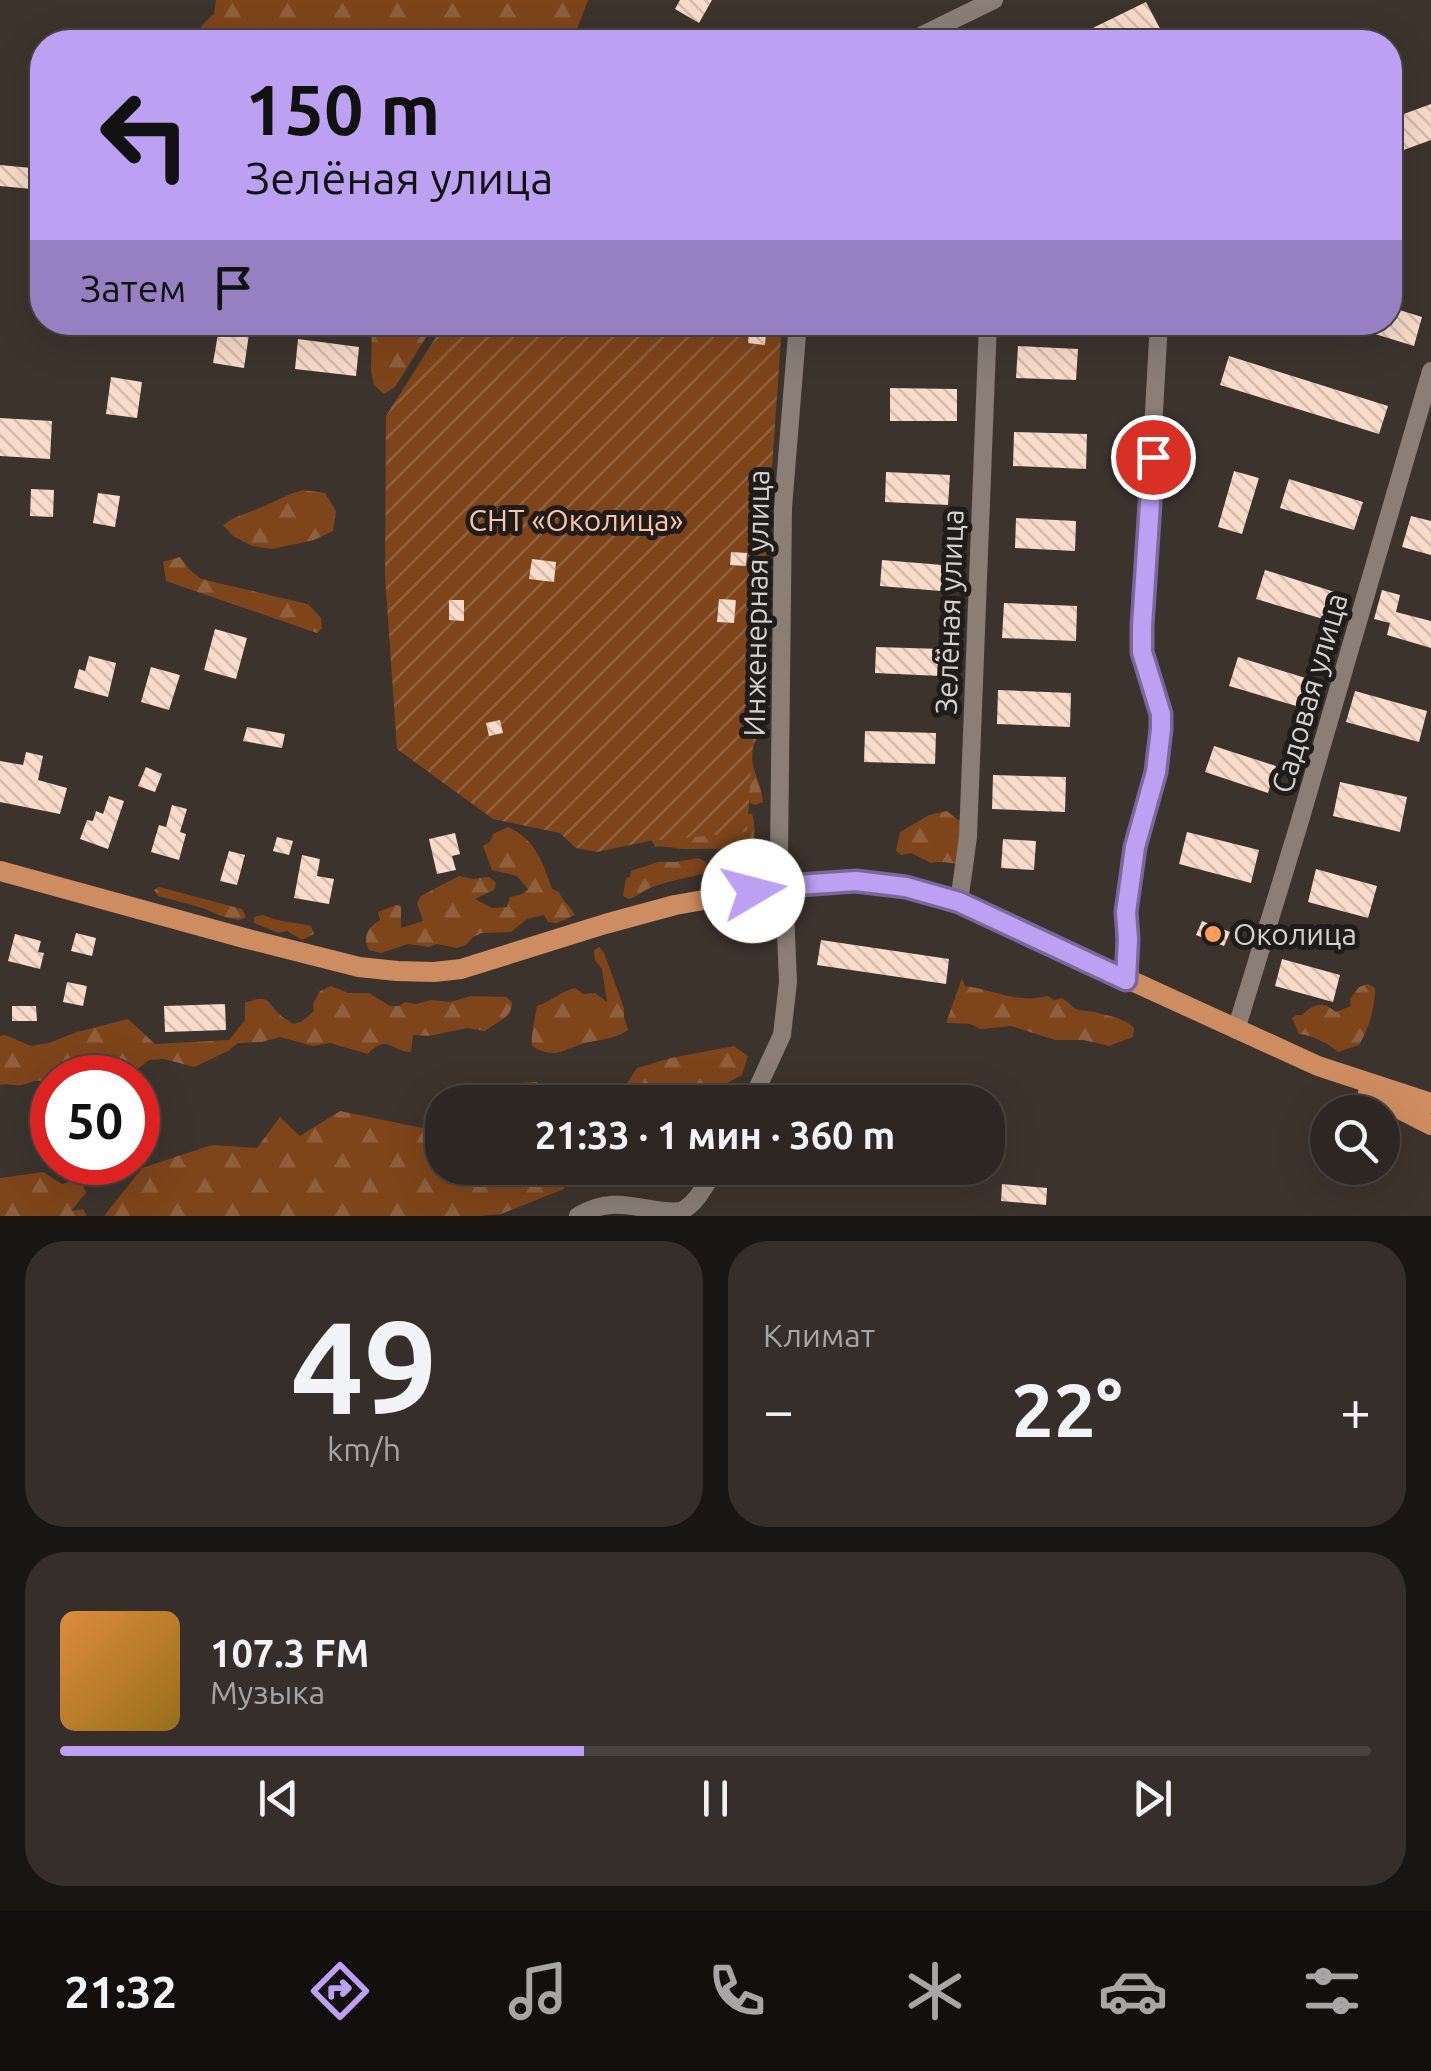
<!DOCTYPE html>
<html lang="ru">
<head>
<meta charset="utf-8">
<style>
	:root { --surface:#2e2622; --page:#362e2a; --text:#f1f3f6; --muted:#a7a5a5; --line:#494340; --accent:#bca0f2 }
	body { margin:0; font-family:Ubuntu,sans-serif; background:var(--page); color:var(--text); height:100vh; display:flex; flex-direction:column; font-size:38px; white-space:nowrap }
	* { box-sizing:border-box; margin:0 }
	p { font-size:32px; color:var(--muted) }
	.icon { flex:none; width:55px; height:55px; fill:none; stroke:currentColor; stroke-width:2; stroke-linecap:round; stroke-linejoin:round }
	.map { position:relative; height:1216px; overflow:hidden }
	.sheet { display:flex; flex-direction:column; gap:25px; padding:25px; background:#191513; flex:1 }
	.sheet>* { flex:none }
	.banner { position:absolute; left:30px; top:30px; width:1372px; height:305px; border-radius:40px; box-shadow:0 10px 40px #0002,0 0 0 2px var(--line); background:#bca0f2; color:#111; overflow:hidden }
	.controls { position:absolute; left:1310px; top:1095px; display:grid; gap:20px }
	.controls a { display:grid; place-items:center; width:90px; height:90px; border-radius:50%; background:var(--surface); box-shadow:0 10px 40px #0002,0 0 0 2px var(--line); font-size:50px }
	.speed { position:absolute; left:30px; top:1055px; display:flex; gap:20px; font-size:50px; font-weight:700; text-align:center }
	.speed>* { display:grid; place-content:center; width:130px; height:130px; border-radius:50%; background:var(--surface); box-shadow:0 10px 40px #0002,0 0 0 2px var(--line); line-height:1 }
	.speed .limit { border:15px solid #d22; background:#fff; color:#111 }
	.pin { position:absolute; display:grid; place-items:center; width:85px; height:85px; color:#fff; margin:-42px; border:5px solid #fff; border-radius:50%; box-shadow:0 2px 10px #0007 }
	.me { position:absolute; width:110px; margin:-55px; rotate:82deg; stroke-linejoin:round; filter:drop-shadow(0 0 8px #0008) }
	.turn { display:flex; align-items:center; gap:35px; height:210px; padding:0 50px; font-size:45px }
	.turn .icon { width:130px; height:130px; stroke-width:2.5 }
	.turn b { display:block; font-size:70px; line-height:85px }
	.then { display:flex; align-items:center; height:95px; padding:0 50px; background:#0003; gap:20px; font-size:38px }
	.big { font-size:75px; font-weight:700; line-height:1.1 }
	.sheet .widget { flex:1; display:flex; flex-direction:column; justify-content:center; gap:15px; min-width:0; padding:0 35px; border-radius:40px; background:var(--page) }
	.sheet .dial { align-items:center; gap:0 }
	.dial b { font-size:130px; line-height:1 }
	.song { display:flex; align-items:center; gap:30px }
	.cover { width:120px; height:120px; border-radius:15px; background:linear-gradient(135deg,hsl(30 70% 55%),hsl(40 70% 35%)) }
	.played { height:10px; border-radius:5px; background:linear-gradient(90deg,var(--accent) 40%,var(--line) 40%) }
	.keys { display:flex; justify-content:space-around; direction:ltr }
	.heat { display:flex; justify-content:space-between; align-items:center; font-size:55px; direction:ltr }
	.sheet .tiles { flex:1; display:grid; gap:25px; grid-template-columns:1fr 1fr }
	.widget:last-child { grid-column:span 2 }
	.trip { position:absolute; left:425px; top:1085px; width:580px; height:100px; border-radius:40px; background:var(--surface); box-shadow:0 10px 40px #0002,0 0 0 2px var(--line); font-weight:700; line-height:100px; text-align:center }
	.dock { display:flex; height:160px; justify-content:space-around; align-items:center; background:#120f0e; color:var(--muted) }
	.dock .icon { width:70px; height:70px }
	.dock .on { color:var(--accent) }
	.dock b { font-size:45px; color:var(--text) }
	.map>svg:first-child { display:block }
	.forest { fill:url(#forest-firs) }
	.garden { fill:url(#garden-furrows) }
	.building { fill:url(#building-back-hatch) }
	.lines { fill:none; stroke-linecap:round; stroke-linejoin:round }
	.minor { stroke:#8a7e77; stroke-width:18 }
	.major { stroke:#ce8d60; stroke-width:20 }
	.route-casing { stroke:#7a689d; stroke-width:25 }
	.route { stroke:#bca0f2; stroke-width:18 }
	.poi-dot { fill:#fe9c58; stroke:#201c19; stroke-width:4 }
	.labels { text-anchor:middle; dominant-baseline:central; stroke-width:10; stroke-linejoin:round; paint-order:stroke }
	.park-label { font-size:30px; fill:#fdc5a3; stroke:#201c19 }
	.street-label { font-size:30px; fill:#d6d0cc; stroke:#201c19 }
	.poi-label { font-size:30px; fill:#d6d0cc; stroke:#201c19; text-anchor:start }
</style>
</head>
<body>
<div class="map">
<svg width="1431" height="1216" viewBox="0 0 1431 1216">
	<defs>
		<pattern id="forest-firs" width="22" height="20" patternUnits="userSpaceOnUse" patternTransform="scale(2.5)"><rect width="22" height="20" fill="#7e451b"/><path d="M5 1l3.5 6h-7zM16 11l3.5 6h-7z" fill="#905f3b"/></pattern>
		<pattern id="garden-furrows" width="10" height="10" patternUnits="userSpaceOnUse" patternTransform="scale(2.5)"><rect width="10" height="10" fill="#7e451b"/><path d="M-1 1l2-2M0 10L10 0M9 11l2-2" fill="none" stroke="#905f3b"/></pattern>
		<pattern id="building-back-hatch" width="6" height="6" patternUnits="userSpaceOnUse" patternTransform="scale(2.5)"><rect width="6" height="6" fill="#f8dbc9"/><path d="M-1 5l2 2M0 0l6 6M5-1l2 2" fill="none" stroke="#d3bcad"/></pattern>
	</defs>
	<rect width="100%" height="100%" fill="#3d332d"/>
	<path class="forest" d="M216 0H588L572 42H198C196 29 205 22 214 14Z
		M372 323H435L395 387 384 394 374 385 371 371Z
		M303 490 325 493 336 511 333 531 314 540 272 549 252 546 233 536 223 525C237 515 247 514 262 507 276 501 288 494 303 490Z
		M180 557 189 569 201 579 308 604 321 618 322 628 317 633 166 581 163 562Z
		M753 666 765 676 764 684 759 688C758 700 765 710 763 721 761 732 753 742 752 753 751 770 762 786 763 802L755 805 750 803 747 789Z
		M947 811 958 820 967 819 965 864C953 865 943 860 931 863L911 853 901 855 896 851 900 832 929 815Z
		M752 814C756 824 753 833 755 844L750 851 740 854C723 847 706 849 689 849 677 850 668 845 655 847L651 838 740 815Z
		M508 827C535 839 543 862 552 889L559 892C562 901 570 905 575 915L557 923 548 922 544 915 527 919 511 932 482 933 473 937 466 945 457 948 437 944 429 947 408 944 381 953 369 950C362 937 368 927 380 920L378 912 396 905 401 906V928L423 921 417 903 421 896 459 876 473 879 489 877 496 883 494 890 475 899 492 908 507 907 510 897 522 894 528 889 517 876 492 870 483 846 490 842 493 834Z
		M698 858C707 861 710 868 718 871 696 875 673 880 652 887 644 890 638 896 629 899L623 896 626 878 630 877 631 871 658 862H675Z
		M159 887 242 909 246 917 239 920 221 916 203 908 158 896 154 890Z
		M263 915C278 922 294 922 311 926L314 934 302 940 287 931 279 933 254 923V917Z
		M599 947 604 953 624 1008V1017L628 1030C613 1041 593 1039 576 1046 569 1048 561 1053 554 1053 548 1053 535 1050 532 1045 530 1040 536 1013 537 1006 551 1001 560 992 575 988L583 994 595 993 607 1002 602 969 595 960 594 950Z
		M962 978 965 986C995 990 1018 1004 1048 996L1054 1000 1062 998C1067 1001 1071 1006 1076 1009 1081 1011 1089 1011 1094 1012 1108 1016 1123 1017 1134 1028L1133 1037 1109 1046 1083 1040H1055L1011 1026 981 1029 970 1024 946 1023Z
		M1368 984 1375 988C1375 1008 1369 1028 1359 1045L1338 1052C1330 1044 1311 1035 1299 1034L1292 1018 1296 1015H1302C1315 1003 1322 1001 1336 1012L1351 1006 1350 999 1359 987Z
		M331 986 348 993H369L390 1006H400L405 1002 416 1004 431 1000 451 1002 471 996 506 997 512 1002C512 1019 497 1021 485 1031L467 1028 429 1036 413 1035 411 1052C391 1052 388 1033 368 1054L330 1043 313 1046 280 1037 262 1042 238 1043 228 1051 194 1067 164 1059 149 1060 130 1075 116 1073 107 1066 84 1075H63L52 1078V1081L49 1082C34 1079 34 1082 21 1085 13 1086 8 1083 0 1085V1036L5 1035 31 1046 49 1043 77 1032 128 1019 155 1044 229 1040 245 1020V1003C270 994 265 1000 279 1014 283 1018 289 1020 293 1024L301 1022 314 1011 313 1004 320 991Z
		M734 1046 748 1056 742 1075 712 1091 706 1102H624L627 1083 637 1068 671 1058Z
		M537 1082 536 1093 515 1100V1102H488L506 1084Z
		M340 1111 442 1132V1154L433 1155 436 1166 442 1162V1168H519L569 1175 564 1189 501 1214 480 1216H104L142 1168 212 1145 257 1148 280 1117 300 1136Z
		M43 1172 62 1184 81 1179 86 1193 71 1211 83 1209 87 1216H0V1178Z"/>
	<path class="garden" d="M445 323H782L747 832 649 841 597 852 576 848 560 833 493 819 397 749 385 575 386 416Z"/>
	<path class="building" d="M680 0H712L699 23 675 9Z
		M1146 2 1167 42H1064Z
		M1431 104V140L1390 155V119Z
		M0 165 42 169V190L0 186Z
		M1390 307 1422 317 1414 346 1349 326V322H1390Z
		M750 322H767L765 345 748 343Z
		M219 328 249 334 244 368 213 363Z
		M298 339 359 347 356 376 295 369Z
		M1018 346 1078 349 1076 380 1016 378Z
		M1229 356 1388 406 1379 434 1220 385Z
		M111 377 142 382 137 418 106 414Z
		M890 388 957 389V421H890Z
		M0 418 52 421 50 459 0 456Z
		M1014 432 1087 434 1086 469 1013 466Z
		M1234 471 1259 478 1242 534 1218 527Z
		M886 472 950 475 948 505 885 502Z
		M1289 479 1363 502 1354 530 1280 508Z
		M31 489 54 490 53 517 30 516Z
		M98 493 120 496 115 527 93 523Z
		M1411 516 1431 521V555L1402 547Z
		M1016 518 1076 521 1075 551 1015 548Z
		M731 552 747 553 746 566 730 565Z
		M532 559 556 562 554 582 529 579Z
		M882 560 943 565 941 591 880 586Z
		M1265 570 1338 593 1330 621 1256 599Z
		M1382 590 1400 595 1396 612 1431 621V648L1387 635 1390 623 1374 619Z
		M719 599 736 600 734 623 717 622Z
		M449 600H464V621L449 620Z
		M1004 603 1077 606 1076 641 1002 638Z
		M215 629 247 638 236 679 204 670Z
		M876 647 942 649 941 676 875 673Z
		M89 656 116 663 108 697 74 688 79 669 85 671Z
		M1238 657 1312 680 1303 708 1229 686Z
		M151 667 180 675 169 710 141 702Z
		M998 690 1071 693 1070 727 997 724Z
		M1355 691 1427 711 1419 742 1346 722Z
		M500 720 503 733 489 736 486 723Z
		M247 727 285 734 282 748 243 741Z
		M865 731 936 733 935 764 864 762Z
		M1214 746 1276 766 1268 793 1205 772Z
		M26 752 43 756 38 780 67 788 60 814 0 802V761L23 765Z
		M146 767 162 774 155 792 138 786Z
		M993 775 1066 777 1065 812 992 809Z
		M1340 782 1407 797 1400 832 1333 816Z
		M109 796 124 801 108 849 80 839 87 820 93 821 96 811 103 814Z
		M172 805 187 809 180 832 186 834 179 860 151 852 159 825 166 827Z
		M1187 832 1259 850 1251 883 1179 864Z
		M455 833 460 854 452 856 456 870 437 874 429 839Z
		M277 837 293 841 289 855 273 851Z
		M1003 839 1036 841 1034 870 1001 868Z
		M229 851 245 855 237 885 220 881Z
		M302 855 320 859 317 876 334 879 329 904 294 898Z
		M1316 869 1377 886 1368 918 1308 902Z
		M1202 921 1230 932 1224 946 1196 935Z
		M76 933 96 938 92 956 71 951Z
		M15 934 41 941 38 952 44 953 40 969 8 961Z
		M821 940 949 959 946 984 817 965Z
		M1282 959 1340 975 1333 1002 1275 986Z
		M67 982 87 986 83 1006 63 1002Z
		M225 1004 226 1030 165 1032 164 1006Z
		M12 1006H36L37 1021H12Z
		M1002 1184 1047 1188 1046 1205 1001 1201Z"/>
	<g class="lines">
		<path class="minor" d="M908 42 994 0
			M959 902 968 837 988 322
			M1126 980 1128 939 1126 912 1128 891 1135 847 1155 772 1161 729V713L1143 653 1142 626 1159 322
			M1236 1030 1299 824 1431 371
			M751 1102 782 1035 788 982 784 886 779 856 783 508 798 322
			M578 1216C618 1191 650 1216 681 1211 697 1204 707 1182 716 1168"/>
		<path class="major" d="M0 871 244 938 359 967 397 971 434 972 461 969 605 924 675 905 784 886 857 881 880 882 935 894 959 902 1318 1066 1431 1103
			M1368 1093 1431 1125"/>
	</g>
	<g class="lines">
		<defs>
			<path id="route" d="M753 891 784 886 856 881 906 887 959 902 1126 980 1128 939 1126 912 1132 869 1135 847 1156 772 1161 729V714L1142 652V626L1153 457"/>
		</defs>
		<use href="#route" class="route-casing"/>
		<use href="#route" class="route"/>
	</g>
	<circle class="poi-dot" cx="1213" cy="934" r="10"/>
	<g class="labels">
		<g class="park-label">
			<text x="576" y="520">СНТ «Околица»</text>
		</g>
		<g class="street-label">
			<text transform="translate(756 603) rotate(-89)">Инженерная улица</text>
			<text transform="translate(949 612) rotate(-88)">Зелёная улица</text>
			<text transform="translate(1309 693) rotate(-74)">Садовая улица</text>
		</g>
		<g class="poi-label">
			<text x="1233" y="934">Околица</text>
		</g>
	</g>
</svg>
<div class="controls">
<a><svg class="icon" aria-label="search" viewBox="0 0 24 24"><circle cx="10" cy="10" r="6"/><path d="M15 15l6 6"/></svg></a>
</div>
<div class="speed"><div class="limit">50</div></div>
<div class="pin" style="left:1153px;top:457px;background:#d93025"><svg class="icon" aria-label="arrive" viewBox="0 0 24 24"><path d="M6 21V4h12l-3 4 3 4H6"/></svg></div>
<svg class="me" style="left:753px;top:891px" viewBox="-20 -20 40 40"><circle r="19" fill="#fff"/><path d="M0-13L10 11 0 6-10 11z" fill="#bca0f2"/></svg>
<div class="trip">21:33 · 1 мин · 360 m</div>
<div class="banner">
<div class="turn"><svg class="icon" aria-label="left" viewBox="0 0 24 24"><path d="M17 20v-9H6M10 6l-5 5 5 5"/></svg><div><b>150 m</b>Зелёная улица</div></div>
<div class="then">Затем<svg class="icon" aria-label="arrive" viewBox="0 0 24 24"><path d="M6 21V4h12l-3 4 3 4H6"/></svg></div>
</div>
</div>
<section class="sheet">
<div class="tiles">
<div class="widget dial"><b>49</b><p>km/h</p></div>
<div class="widget"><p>Климат</p>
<div class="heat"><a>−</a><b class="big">22°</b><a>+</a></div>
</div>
<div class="widget">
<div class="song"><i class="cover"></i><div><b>107.3 FM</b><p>Музыка</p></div></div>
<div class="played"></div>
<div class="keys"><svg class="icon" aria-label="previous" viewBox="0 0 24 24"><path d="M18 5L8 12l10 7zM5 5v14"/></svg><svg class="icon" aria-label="pause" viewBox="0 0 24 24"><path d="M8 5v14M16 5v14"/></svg><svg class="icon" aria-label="next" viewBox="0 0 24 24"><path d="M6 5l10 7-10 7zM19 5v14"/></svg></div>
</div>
</div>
</section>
<nav class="dock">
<b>21:32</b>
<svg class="icon on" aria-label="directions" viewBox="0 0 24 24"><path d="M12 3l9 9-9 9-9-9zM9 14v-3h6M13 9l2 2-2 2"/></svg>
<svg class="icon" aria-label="music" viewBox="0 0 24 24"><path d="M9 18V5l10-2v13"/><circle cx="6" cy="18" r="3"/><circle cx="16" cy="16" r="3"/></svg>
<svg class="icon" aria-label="phone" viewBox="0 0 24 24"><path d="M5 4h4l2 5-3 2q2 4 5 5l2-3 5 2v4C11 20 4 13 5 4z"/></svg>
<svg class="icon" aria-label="climate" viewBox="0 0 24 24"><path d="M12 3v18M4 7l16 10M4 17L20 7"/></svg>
<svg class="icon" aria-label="car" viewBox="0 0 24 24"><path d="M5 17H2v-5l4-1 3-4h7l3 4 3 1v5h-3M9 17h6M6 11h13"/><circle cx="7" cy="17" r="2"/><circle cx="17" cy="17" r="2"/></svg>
<svg class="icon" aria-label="filters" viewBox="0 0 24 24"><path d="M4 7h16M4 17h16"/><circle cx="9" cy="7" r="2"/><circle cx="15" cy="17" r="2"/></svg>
</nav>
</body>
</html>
